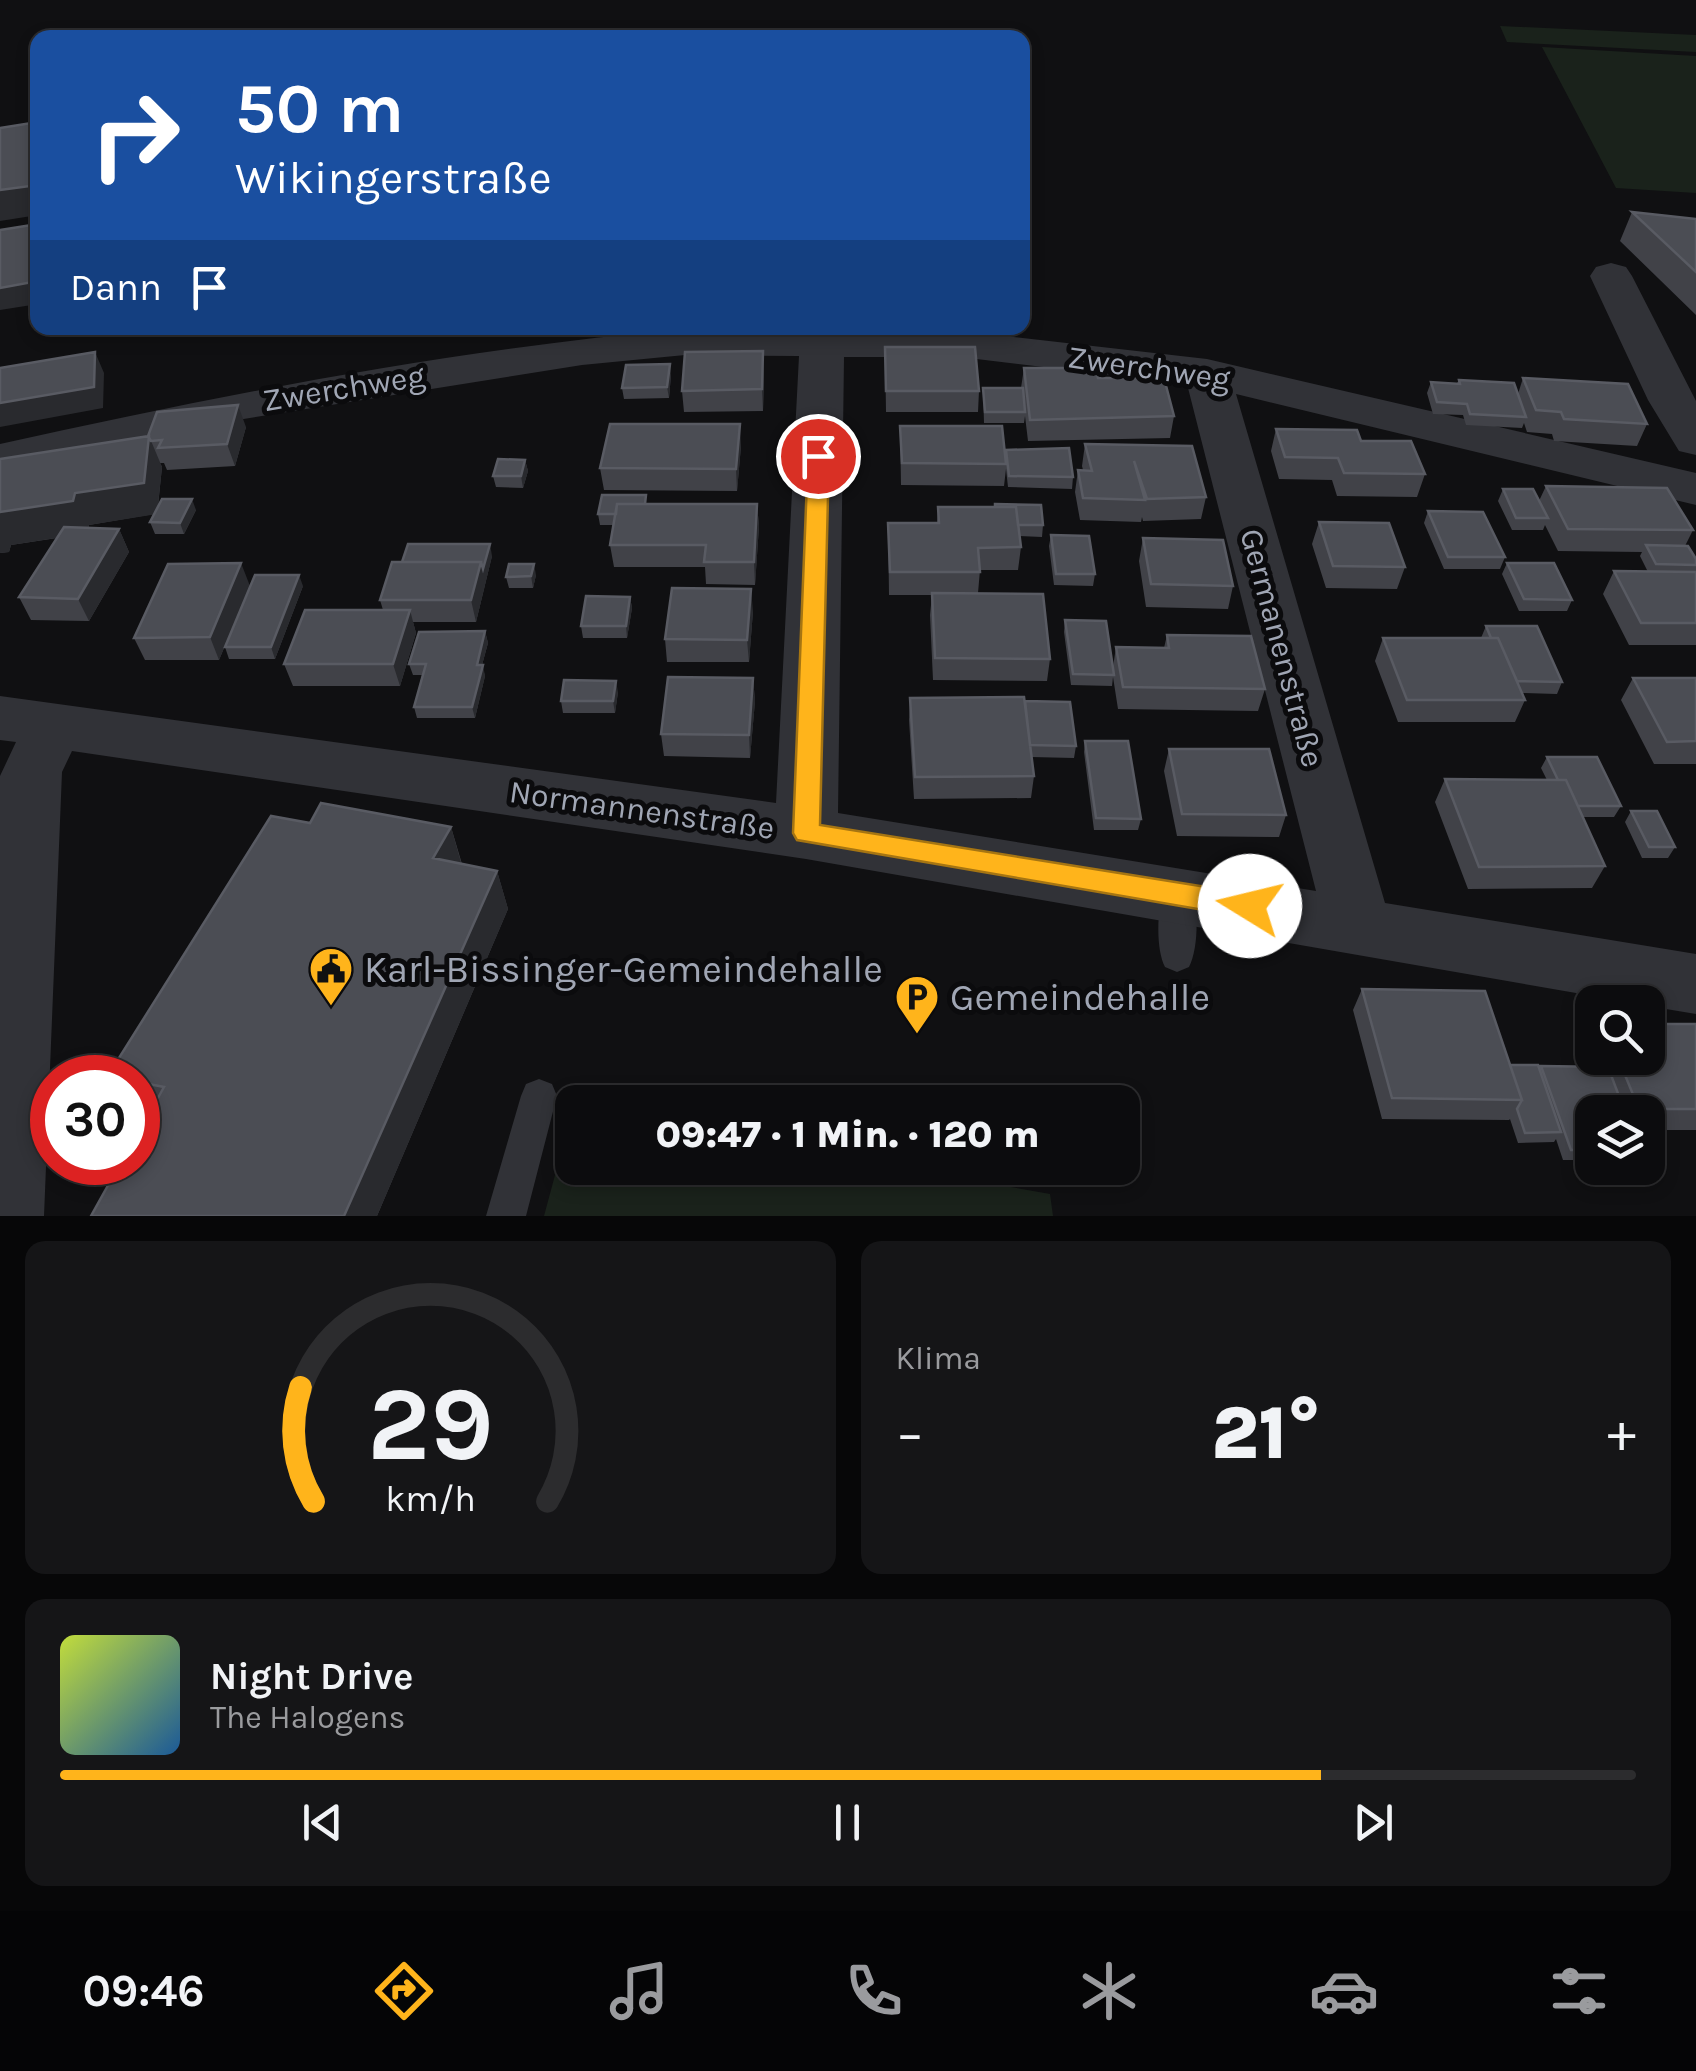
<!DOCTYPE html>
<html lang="de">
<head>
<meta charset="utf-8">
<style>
	:root { --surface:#0c0c0e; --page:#151517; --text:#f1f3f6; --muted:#9a9b9e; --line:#2c2c2e; --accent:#ffb41b }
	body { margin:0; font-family:Karla,sans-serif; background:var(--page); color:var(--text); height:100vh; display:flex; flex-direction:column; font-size:38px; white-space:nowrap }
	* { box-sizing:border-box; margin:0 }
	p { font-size:32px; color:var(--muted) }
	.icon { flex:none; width:55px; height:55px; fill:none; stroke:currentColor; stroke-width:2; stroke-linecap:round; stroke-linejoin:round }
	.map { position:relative; height:1216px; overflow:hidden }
	.drawer { display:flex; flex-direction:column; gap:25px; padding:25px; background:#070708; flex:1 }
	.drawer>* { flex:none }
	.guide { position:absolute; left:30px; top:30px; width:1000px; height:305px; border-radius:20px; box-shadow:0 5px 15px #0003,0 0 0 2px var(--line); background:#1a4fa0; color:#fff; overflow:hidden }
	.tools { position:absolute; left:1575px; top:985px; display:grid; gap:20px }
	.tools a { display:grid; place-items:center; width:90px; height:90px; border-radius:20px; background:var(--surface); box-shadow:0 5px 15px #0003,0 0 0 2px var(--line); font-size:50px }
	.speed { position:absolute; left:30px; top:1055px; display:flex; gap:20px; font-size:50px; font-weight:700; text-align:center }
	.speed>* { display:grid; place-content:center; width:130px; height:130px; border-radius:50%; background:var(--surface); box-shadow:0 5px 15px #0003,0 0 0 2px var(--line); line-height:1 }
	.speed .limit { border:15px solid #d22; background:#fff; color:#111 }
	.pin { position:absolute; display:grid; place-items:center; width:85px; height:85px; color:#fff; margin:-42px; border:5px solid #fff; border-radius:50%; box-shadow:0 2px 10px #0007 }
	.me { position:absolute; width:110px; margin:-55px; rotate:279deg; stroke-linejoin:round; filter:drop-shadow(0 0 8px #0008) }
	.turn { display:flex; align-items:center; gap:35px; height:210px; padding:0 40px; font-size:45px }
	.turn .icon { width:130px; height:130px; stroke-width:2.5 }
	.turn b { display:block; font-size:70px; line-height:85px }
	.then { display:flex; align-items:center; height:95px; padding:0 40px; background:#0003; gap:20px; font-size:38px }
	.big { font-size:75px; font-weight:800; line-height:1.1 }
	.drawer .widget { flex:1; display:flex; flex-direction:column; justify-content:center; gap:15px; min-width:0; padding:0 35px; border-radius:20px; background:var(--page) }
	.drawer .dial { align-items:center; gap:0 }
	.dial svg { height:260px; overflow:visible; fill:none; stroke:var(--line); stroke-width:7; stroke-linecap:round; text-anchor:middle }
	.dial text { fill:var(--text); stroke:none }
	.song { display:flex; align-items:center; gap:30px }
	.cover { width:120px; height:120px; border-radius:15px; background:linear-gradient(135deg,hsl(70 70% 55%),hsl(210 70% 35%)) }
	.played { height:10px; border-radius:5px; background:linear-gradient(90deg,var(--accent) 80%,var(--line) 80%) }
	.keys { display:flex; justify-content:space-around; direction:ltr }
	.heat { display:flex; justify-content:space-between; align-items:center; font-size:55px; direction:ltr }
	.drawer .tiles { flex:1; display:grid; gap:25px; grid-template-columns:1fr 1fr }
	.widget:last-child { grid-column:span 2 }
	.trip { position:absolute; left:555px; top:1085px; width:585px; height:100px; border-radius:20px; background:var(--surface); box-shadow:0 5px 15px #0003,0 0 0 2px var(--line); font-weight:800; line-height:100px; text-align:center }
	.dock { display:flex; height:160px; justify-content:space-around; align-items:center; background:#050506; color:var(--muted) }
	.dock .icon { width:70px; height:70px }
	.dock .on { color:var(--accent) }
	.dock b { font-size:45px; color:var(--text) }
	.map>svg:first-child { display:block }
	.green { fill:#1a221b }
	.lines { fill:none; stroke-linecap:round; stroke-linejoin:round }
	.lane { fill:#313237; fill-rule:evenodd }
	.street { fill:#313237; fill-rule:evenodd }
	.wall { fill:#414248 }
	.shaded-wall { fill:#292a2e }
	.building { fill:#4b4d54; stroke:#595b63; stroke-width:2.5 }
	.route { fill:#ffb41b; stroke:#a67512; stroke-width:2.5 }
	.labels { text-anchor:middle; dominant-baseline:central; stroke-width:10; stroke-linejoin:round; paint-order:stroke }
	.street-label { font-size:32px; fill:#a0a6b4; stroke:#0b0b0d }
	.near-poi-label { font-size:38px; fill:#a0a6b4; stroke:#0b0b0d; text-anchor:start }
</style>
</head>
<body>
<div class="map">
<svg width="1696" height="1216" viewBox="0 0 1696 1216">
	<rect width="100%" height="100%" fill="#101012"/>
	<path class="green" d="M1500 26 1696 35V52L1507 42Z
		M1542 47 1696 56V193L1616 188Z
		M572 1112V1168H903L1050 1194 1053 1216H544Z"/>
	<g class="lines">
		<path class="lane" d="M1178 880 1190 884C1199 904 1199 948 1189 967L1177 972 1165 967C1155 948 1157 904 1166 884Z
			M539 1079 552 1084 557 1096 526 1216H486L521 1096 526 1084Z"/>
		<path class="street" d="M1611 263 1626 267 1632 276 1696 401V455L1679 451 1648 400 1590 276 1596 267Z
			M685 329 960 331 1207 359 1696 473V505L1236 394 1385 903 1696 954V1014L1648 1006V1002H1628L806 859 72 751 62 772 44 1216H0V776L16 742 0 740V696L776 803 799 356 685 355 582 365 225 422 0 474V444C226 394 454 349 685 329ZM844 357H960L1187 384 1316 891 838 813Z"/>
	</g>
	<path class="wall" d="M1632 212 1696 219V315L1620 241Z
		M885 347 979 391 978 412H886Z
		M1024 368 1098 378 1174 416 1170 438 1028 441 1025 416 1024 423H984L983 388H1021Z
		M764 372 763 411 684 412 682 391Z
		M671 375 669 398 624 399 622 388Z
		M1523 378 1647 424 1637 446 1554 441 1552 434 1527 432 1524 423 1522 428 1466 425 1463 415 1433 414 1427 393 1431 382 1457 383 1459 380 1518 394Z
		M900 426 1073 477 1072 489 1008 487 1006 469 1004 486 901 485Z
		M246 427 235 466 167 470 164 463H160L162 467 158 506 196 510 184 534H155L150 522 154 514 89 525V528L119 529 129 552 89 621 31 620 19 597 57 538 11 545 9 552 0 553V459Z
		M1276 429 1361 441 1425 474 1417 497 1337 496 1332 480 1279 479 1271 451Z
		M1085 444 1206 497 1201 519 1143 521 1142 517 1141 522 1080 520 1075 492 1078 470H1083L1082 466Z
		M741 446 737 491 604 490 600 468Z
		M525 460 528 471 523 488 496 487 493 476Z
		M1546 486 1693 530 1685 546 1696 559V645H1629L1603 594 1614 571 1648 572 1640 556 1642 552 1558 551 1545 525 1543 530H1512L1498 501 1503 489 1539 501Z
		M647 504H757L759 526 755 585 706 584 705 567H614L610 545 614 525H600L598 514Z
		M938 507 1043 525 1042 537 1019 536 1021 547 1018 570H980L978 593 1050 659 1047 681 933 680 930 615 932 595H889L888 523H937Z
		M1428 511 1505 557 1500 569H1444L1424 523Z
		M1319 522 1405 567 1397 589 1326 588 1312 544Z
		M1051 535 1095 574 1093 586 1054 585 1049 546Z
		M1143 538 1233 586 1228 609 1146 607 1139 561Z
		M492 556 476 622H413L416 633 400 686H293L284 664 383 610 380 600Z
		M1507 563 1572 600 1567 611H1519L1502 574Z
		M536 575 533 588H509L506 577Z
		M250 586 219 660H145L134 638Z
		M303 586 275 659H229L225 647Z
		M630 597 632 608 627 638H583L581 626Z
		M753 611 749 662H667L665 639Z
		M1065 620 1113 667 1116 647 1164 648 1167 635 1265 689 1258 711 1118 709 1113 677 1112 686 1071 685 1064 632Z
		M1486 626 1562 682 1557 694 1523 693 1525 700 1515 722H1398L1375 661 1383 638H1481Z
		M485 631 488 643 482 665 485 676 475 718H417L414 707 422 675H413L409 664Z
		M753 678 755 701 750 758 664 756 661 734Z
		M1633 678H1696V764H1654L1621 700Z
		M618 692 615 713H563L561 701Z
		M910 698 1025 705 1076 746 1074 758 1031 757 1034 776 1031 798 914 799 909 720Z
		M1085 741 1141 819 1138 830H1094L1084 752Z
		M1169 749 1286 815 1279 837 1177 836 1164 771Z
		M1547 757 1621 806 1614 817H1583L1605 866 1592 888 1468 889 1435 802 1445 779 1547 780 1541 768Z
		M1631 811 1675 847 1668 858H1642L1625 822Z
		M310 823 451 827 462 864 497 871 508 909 377 1216H91L148 1116 138 1114V1078Z
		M1362 989 1510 1065 1539 1069 1541 1066 1598 1067 1595 1058H1648L1696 1024V1130H1648V1112H1592V1160H1563L1556 1139 1554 1142 1518 1143 1510 1119 1509 1120 1382 1119 1353 1010Z"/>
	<path class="shaded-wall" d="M38 185V215L0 221V190Z
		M38 281V304L0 310V288Z
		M763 351 764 372 763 411 762 389Z
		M95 352 104 373 103 408 0 427V403Z
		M670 364 671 375 669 398 667 387Z
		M238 405 246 427 235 466 227 444Z
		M740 424 741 446 737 491 736 469Z
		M149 436 162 467 157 514 89 525 88 533 11 545 9 552 0 553V512L75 493Z
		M525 460 528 471 523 488 521 476Z
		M192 499 196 510 184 534 180 523Z
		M757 504 759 526 755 585 754 562Z
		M119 529 129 552 89 621 78 599Z
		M490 544 492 556 476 622 471 600 481 562Z
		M241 563 250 586 219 660 210 637Z
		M534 564 536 575 533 588 531 576Z
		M299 575 303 586 275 659 271 647Z
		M751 589 753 611 749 662 747 640Z
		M630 597 632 608 627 638 626 626Z
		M410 610 416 633 400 686 393 664Z
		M485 631 488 643 479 676 477 665Z
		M483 665 485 676 475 718 472 707Z
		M753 678 755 701 750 758 749 735Z
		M616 681 618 692 615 713 613 701Z
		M451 827 462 866 433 858Z
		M497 871 508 909 377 1216H344Z"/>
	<path class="building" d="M38 122V185L0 190V128Z
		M1632 212 1696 219V272Z
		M38 224V281L0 288V230Z
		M885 347H975L979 391H886Z
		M763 351 762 389 682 391 685 352Z
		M95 352 94 387 0 403V368Z
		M670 364 667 387 622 388 626 365Z
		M1024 368H1096L1098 378H1164L1174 416 1030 420Z
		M1523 378 1628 384 1647 424 1564 419 1561 412 1536 410Z
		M1459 380 1514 383 1526 417 1470 414 1467 404 1437 402 1431 382 1460 384Z
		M983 388H1023L1025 412H985Z
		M238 405 227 444 158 448 162 440 151 441 148 436 157 412Z
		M610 424H740L736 469 600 468Z
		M900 426H1002L1006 464 902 463Z
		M1276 429 1357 430 1361 441H1411L1425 474 1344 473 1338 458 1285 457Z
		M149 436 144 483 75 493 73 501 0 512V459Z
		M1085 444 1192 446 1206 497 1147 499 1134 461 1145 500 1083 498 1078 470 1092 471Z
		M1069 448 1073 477 1009 476 1006 450Z
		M498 459 525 460 521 476H493Z
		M1546 486 1667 488 1693 530 1568 529Z
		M1503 489H1533L1548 518H1516Z
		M602 495H646L645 504H617L616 514H598Z
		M162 499H192L180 523 150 522Z
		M617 504H757L754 562H704L706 545H610Z
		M995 504 1041 505 1043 525H1018L1016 507H995Z
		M938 507H1016L1021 547 978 548 980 572H890L888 523H939Z
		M1428 511 1483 512 1505 557H1448Z
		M1319 522 1389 523 1405 567 1333 566Z
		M64 527 119 529 78 599 19 597Z
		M1051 535 1089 536 1095 574H1056Z
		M1143 538 1223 540 1233 586 1151 584Z
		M408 544H490L483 569 481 562H402Z
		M1646 545 1688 546 1696 559V565L1656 564Z
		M392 562H481L471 600H380Z
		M241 563 210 637 134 638 168 564Z
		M1507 563H1554L1572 600 1524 599Z
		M509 564H534L531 576 506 577Z
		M1614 571 1696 572V623H1641Z
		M255 575H299L271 647H225Z
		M672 588 751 589 747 640 665 639Z
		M932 593 1043 594 1050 659 935 658Z
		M586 596 630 597 626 626H581Z
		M305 610H410L393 664H284Z
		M1065 620 1106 621 1114 675 1073 674Z
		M1486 626H1537L1562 682 1517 681 1498 638H1491Z
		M485 631 477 665H483L472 707H414L426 664H409L419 632Z
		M1167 635 1251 636 1265 689 1123 687 1116 647 1169 648Z
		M1383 638H1498L1525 700H1407Z
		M668 677 753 678 749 735 661 734Z
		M1633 678H1696V741L1667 742Z
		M564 680 616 681 613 701H561Z
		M1024 697 1034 776 915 777 910 698Z
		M1025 701 1070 702 1076 746 1030 745Z
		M1085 741H1128L1141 819 1096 818Z
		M1169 749H1269L1286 815 1182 814Z
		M1547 757H1597L1621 806H1578L1566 780H1558Z
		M1445 779 1566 780 1605 866 1479 867Z
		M321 803 451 827 433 858 497 871 344 1216H91L121 1162H138V1134L164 1087 138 1082V1078L107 1077 271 816 310 823Z
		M1631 811H1657L1675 847H1649Z
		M1362 989 1485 991 1522 1100 1392 1098Z
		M1648 1024H1696V1109H1639L1618 1058H1648Z
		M1510 1065H1538L1561 1132 1525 1133 1517 1109 1522 1100Z
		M1541 1066 1608 1067 1625 1112H1592V1150H1571Z"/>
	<path class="route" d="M818 450 829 456 820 825 1250 894 1260 898 1264 906 1260 914 1250 918 797 840 793 833 808 456Z"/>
	<defs>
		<symbol id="civic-pin" viewBox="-11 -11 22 30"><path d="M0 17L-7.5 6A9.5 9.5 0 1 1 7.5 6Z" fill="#ffb41b" stroke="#0b0b0d"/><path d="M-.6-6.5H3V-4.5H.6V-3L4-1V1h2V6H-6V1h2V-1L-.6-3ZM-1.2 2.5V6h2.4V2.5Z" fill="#111"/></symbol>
		<symbol id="parking-pin" viewBox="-11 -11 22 30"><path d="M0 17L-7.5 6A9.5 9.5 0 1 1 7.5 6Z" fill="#ffb41b" stroke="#0b0b0d"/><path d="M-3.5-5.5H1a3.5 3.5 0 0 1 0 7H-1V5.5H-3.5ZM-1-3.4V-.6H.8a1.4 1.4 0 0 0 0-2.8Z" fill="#111"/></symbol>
	</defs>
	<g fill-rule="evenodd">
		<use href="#civic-pin" x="306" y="944" width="50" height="68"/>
		<use href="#parking-pin" x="892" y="972" width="50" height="68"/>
	</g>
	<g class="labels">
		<g class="street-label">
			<text transform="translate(1149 368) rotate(8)">Zwerchweg</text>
			<text transform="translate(344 388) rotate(-9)">Zwerchweg</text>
			<text transform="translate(1282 648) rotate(75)">Germanenstraße</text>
			<text transform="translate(642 810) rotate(8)">Normannenstraße</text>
		</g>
		<g class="near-poi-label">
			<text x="364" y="969">Karl-Bissinger-Gemeindehalle</text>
			<text x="950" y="997">Gemeindehalle</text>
		</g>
	</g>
</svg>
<div class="tools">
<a><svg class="icon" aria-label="search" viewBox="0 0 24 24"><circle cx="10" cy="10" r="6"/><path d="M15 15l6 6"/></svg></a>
<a><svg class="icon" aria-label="layers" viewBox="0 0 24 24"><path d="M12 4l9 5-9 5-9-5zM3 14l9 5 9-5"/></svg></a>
</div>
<div class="speed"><div class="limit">30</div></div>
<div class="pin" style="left:818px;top:456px;background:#d93025"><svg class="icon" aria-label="arrive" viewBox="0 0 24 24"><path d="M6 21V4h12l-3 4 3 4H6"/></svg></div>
<svg class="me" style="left:1250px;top:906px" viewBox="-20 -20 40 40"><circle r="19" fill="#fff"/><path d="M0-13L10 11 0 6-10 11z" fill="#ffb41b"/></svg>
<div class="trip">09:47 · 1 Min. · 120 m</div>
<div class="guide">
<div class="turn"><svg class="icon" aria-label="right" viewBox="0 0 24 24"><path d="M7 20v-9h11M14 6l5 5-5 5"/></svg><div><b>50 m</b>Wikingerstraße</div></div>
<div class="then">Dann<svg class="icon" aria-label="arrive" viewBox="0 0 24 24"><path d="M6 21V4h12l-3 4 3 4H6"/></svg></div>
</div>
</div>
<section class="drawer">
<div class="tiles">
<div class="widget dial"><svg viewBox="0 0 100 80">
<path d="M14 69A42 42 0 1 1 86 69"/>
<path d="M14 69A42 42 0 0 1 10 34" stroke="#ffb41b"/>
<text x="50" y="56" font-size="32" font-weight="700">29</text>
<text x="50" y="72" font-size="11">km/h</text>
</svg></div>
<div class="widget"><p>Klima</p>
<div class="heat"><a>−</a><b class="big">21°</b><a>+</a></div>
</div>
<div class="widget">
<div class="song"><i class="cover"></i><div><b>Night Drive</b><p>The Halogens</p></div></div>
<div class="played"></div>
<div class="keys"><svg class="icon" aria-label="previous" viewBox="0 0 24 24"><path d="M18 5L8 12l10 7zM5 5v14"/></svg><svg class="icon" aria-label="pause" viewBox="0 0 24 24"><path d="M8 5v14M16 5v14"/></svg><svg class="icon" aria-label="next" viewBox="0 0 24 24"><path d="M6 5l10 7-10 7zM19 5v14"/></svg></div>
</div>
</div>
</section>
<nav class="dock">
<b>09:46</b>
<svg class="icon on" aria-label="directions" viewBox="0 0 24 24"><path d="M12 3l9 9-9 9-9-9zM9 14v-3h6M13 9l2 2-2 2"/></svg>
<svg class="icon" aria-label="music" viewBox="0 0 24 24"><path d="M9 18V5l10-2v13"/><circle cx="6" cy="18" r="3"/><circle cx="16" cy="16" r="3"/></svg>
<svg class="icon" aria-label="phone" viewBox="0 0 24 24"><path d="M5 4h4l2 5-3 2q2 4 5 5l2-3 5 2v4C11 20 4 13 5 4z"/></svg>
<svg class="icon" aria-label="climate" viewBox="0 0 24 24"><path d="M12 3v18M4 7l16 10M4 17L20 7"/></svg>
<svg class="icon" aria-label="car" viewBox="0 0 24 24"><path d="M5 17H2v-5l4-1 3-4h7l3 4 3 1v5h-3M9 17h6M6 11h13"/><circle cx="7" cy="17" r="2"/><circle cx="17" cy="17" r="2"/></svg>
<svg class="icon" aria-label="filters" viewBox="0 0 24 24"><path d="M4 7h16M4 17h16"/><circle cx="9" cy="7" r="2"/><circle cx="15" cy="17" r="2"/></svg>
</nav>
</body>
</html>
